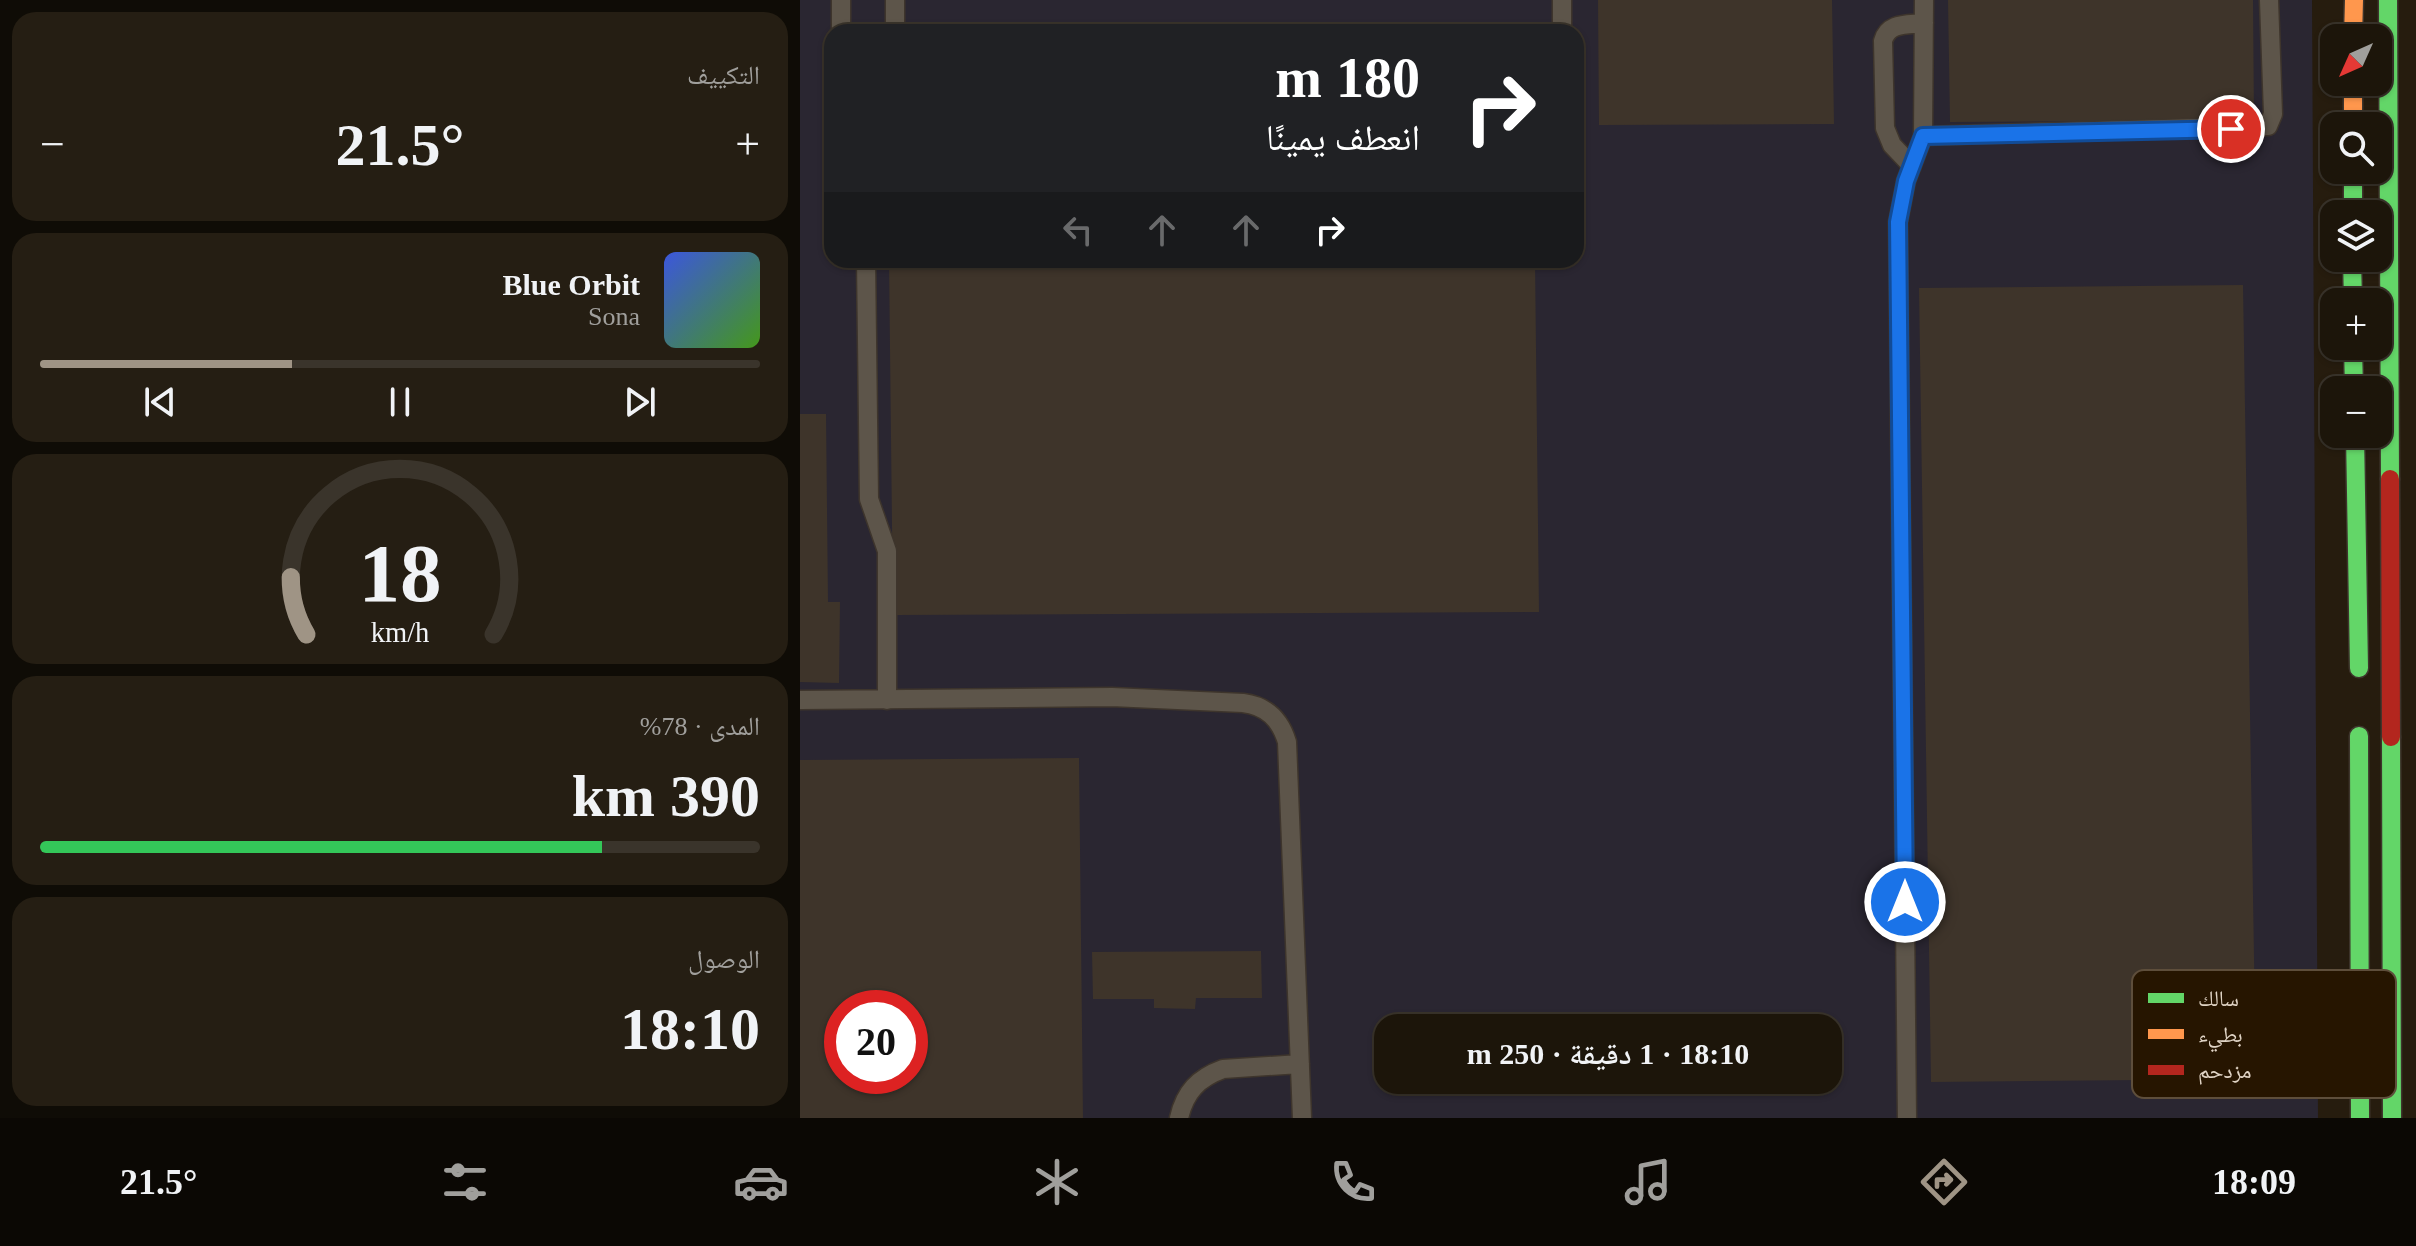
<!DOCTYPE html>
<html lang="ar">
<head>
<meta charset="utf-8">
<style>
	:root { --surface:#1c150a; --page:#251e13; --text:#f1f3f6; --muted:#a09f9c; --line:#3a342b; --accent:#9f9485 }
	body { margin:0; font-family:"Times New Roman","Noto Naskh Arabic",serif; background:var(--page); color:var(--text); direction:rtl; height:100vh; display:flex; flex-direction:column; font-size:30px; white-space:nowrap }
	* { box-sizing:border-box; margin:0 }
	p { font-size:26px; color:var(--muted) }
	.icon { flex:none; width:44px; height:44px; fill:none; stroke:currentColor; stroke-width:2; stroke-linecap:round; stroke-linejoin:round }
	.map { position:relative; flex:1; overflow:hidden; direction:ltr }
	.side { display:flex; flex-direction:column; gap:12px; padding:12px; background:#0f0c06; width:800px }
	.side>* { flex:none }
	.hud { position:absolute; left:24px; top:24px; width:760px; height:244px; border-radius:24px; box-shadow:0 2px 6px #0004,0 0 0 2px var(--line); direction:rtl; background:#202124; color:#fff; overflow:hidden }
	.needle { width:52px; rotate:225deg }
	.buttons { position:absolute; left:1520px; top:24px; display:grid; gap:16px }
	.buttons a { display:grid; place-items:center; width:72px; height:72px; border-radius:16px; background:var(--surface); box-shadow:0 2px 6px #0004,0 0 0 2px var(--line); font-size:40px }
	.speed { position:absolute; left:24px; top:990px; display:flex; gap:16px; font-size:40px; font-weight:700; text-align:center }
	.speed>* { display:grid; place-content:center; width:104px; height:104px; border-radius:50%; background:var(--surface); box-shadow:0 2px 6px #0004,0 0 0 2px var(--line); line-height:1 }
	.speed .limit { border:12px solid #d22; background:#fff; color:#111 }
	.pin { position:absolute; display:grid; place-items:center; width:68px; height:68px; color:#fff; margin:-34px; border:4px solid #fff; border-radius:50%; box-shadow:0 2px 8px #0007 }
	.me { position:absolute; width:88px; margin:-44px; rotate:0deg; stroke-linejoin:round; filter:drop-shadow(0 0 6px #0008) }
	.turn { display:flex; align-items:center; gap:28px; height:168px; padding:0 32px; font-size:36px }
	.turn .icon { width:104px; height:104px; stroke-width:2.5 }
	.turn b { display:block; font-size:56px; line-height:68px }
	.lanes { display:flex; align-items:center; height:76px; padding:0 32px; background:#0003; justify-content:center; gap:40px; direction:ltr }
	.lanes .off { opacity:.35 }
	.big { font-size:60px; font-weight:600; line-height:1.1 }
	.side .widget { flex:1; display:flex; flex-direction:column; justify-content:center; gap:12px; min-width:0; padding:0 28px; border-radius:24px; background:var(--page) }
	.side .dial { align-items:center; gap:0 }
	.dial svg { height:208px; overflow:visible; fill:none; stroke:var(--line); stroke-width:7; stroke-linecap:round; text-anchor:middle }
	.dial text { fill:var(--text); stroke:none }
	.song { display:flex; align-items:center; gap:24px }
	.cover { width:96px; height:96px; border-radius:12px; background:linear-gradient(135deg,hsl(230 70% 55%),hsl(100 70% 35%)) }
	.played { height:8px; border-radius:4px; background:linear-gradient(90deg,var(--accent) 35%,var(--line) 35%) }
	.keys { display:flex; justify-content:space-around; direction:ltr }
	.heat { display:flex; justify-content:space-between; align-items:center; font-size:44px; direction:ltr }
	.charge { height:12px; border-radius:6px; background:linear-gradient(90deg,#34c759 78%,var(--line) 0) }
	.trip { position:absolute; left:574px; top:1014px; width:468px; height:80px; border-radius:24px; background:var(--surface); box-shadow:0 2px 6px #0004,0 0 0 2px var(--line); font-weight:600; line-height:80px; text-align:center; direction:rtl }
	.dock { display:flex; height:128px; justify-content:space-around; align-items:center; background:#0b0804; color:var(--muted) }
	.dock .icon { width:56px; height:56px }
	.dock .current { color:var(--accent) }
	.dock b { font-size:36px; color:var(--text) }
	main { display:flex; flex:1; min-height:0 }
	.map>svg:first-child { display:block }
	.industrial { fill:#2a2631; fill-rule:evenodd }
	.building { fill:#3e342a; fill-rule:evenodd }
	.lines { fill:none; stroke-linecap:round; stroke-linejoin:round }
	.lane-casing { stroke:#3e352c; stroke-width:21 }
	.fast-casing { stroke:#3e352c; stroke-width:21 }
	.slow-casing { stroke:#3e352c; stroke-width:21 }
	.jam-casing { stroke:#3e352c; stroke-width:21 }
	.lane { stroke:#5d554a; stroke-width:18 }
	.fast { stroke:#63d668; stroke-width:18 }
	.slow { stroke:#ff974d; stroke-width:18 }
	.jam { stroke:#b3261e; stroke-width:18 }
	.route-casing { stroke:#114b97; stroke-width:20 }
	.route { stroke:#1a73e8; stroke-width:14 }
	.key { fill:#261500; stroke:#5e4e3b; stroke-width:2 }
	.key-label { font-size:22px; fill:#e0d4c5 }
</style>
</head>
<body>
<main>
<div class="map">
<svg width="1616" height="1118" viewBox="0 0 1616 1118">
	<rect width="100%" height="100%" fill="#261c0e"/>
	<path class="industrial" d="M0 0H1512L1518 1118H0ZM32 32H776V260H32ZM42 1008H110V1076H42ZM588 1028H1028V1080H588Z"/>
	<path class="building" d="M798 0H1032L1034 124 799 125Z
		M1148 0H1453L1454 120 1150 122Z
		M89 260H735L739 612 93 615Z
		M1443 285 1456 1079 1131 1082 1119 288Z
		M0 414H26L28 602H40L39 683 0 682Z
		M279 758 283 1118H0V760ZM42 1008H110V1076H42Z
		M461 951 462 998H396L395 1009 354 1008V999H293L292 952Z"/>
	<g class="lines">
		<defs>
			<path id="lane" d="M41 32V0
				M95 32V0
				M762 32V0
				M1123 136 1468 126 1473 114 1469 0
				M1112 166 1092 145 1085 128 1083 41C1088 22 1107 25 1124 23
				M66 260 69 499 87 551V700
				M0 700 312 697 443 703C467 706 480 719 487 742L502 1118
				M379 1118C385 1092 398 1078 423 1069L500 1064
				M1107 1118 1098 222 1106 181 1123 136 1124 0"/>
			<path id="fast" d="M1588 0 1590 479
				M1553 170V214
				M1552 258 1553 302
				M1553 346 1554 390
				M1555 434 1559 668
				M1559 736 1560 1118
				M1591 737 1592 1118"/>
			<path id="slow" d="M1553 38 1554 0
				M1553 82V126"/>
			<path id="jam" d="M1590 479 1591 737"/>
		</defs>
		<use href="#lane" class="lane-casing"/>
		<use href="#fast" class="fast-casing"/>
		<use href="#slow" class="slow-casing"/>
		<use href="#jam" class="jam-casing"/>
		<use href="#lane" class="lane"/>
		<use href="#fast" class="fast"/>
		<use href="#slow" class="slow"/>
		<use href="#jam" class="jam"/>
	</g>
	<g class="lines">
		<defs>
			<path id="route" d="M1105 902 1098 222 1106 181 1123 136 1431 129"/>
		</defs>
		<use href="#route" class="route-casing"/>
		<use href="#route" class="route"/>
	</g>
	<rect x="1332" y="970" width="264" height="128" rx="12" class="key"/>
	<rect x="1348" y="993" width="36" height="10" fill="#63d668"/>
	<rect x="1348" y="1029" width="36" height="10" fill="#ff974d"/>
	<rect x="1348" y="1065" width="36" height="10" fill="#b3261e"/>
	<g class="key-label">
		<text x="1398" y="1006">سالك</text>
		<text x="1398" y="1042">بطيء</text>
		<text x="1398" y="1078">مزدحم</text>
	</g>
</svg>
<div class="buttons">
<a><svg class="needle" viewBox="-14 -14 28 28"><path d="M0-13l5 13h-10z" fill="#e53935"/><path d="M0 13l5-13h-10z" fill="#a09f9c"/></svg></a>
<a><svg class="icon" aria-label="search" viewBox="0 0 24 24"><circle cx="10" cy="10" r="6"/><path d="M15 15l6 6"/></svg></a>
<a><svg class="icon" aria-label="layers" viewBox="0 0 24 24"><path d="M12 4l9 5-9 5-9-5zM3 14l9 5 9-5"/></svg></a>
<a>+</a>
<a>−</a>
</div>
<div class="speed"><div class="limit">20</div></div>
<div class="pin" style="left:1431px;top:129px;background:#d93025"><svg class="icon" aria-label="arrive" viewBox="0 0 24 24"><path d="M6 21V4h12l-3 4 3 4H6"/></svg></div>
<svg class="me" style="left:1105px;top:902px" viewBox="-20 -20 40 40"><circle r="17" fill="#1a73e8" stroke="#fff" stroke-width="3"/><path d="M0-11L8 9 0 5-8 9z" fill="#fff"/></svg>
<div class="trip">18:10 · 1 دقيقة · 250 m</div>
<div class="hud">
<div class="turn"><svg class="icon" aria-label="right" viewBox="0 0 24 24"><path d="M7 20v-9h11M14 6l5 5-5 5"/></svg><div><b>180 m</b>انعطف يمينًا</div></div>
<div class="lanes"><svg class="icon off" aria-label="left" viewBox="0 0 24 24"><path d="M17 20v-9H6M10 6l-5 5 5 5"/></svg><svg class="icon off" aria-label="ahead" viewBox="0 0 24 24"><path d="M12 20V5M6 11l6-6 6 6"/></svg><svg class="icon off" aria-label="ahead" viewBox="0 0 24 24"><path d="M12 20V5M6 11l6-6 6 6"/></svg><svg class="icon" aria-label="right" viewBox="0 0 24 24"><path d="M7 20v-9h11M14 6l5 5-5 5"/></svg></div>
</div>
</div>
<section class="side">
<div class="widget"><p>التكييف</p>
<div class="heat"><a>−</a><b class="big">21.5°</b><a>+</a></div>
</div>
<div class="widget">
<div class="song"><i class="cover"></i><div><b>Blue Orbit</b><p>Sona</p></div></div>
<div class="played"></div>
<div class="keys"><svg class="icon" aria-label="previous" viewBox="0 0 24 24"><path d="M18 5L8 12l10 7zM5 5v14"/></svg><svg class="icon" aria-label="pause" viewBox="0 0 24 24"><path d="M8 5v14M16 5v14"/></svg><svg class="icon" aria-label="next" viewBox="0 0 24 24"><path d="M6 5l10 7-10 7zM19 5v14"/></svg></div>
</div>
<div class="widget dial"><svg viewBox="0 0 100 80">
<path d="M14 69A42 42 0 1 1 86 69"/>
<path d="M14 69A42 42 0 0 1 8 47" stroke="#9f9485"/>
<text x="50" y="56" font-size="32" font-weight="700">18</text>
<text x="50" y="72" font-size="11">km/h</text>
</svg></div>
<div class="widget"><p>المدى · 78%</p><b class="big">390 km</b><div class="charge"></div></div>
<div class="widget"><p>الوصول</p><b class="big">18:10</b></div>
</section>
</main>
<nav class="dock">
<b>18:09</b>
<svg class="icon current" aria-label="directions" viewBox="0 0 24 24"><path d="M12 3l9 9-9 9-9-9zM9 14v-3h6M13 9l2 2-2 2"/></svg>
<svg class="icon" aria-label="music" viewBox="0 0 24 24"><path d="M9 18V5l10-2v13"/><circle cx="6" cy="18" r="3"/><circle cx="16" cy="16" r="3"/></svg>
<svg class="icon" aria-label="phone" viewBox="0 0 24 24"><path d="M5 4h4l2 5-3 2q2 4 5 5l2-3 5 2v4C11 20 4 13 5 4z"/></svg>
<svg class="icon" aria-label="climate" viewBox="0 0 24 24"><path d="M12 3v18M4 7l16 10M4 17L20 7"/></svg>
<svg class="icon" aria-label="car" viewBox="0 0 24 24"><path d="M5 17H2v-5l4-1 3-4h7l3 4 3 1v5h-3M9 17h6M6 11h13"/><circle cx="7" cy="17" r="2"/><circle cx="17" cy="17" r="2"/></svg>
<svg class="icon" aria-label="filters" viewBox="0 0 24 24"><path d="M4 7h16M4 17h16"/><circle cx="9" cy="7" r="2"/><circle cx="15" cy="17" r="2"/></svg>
<b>21.5°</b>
</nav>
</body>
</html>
